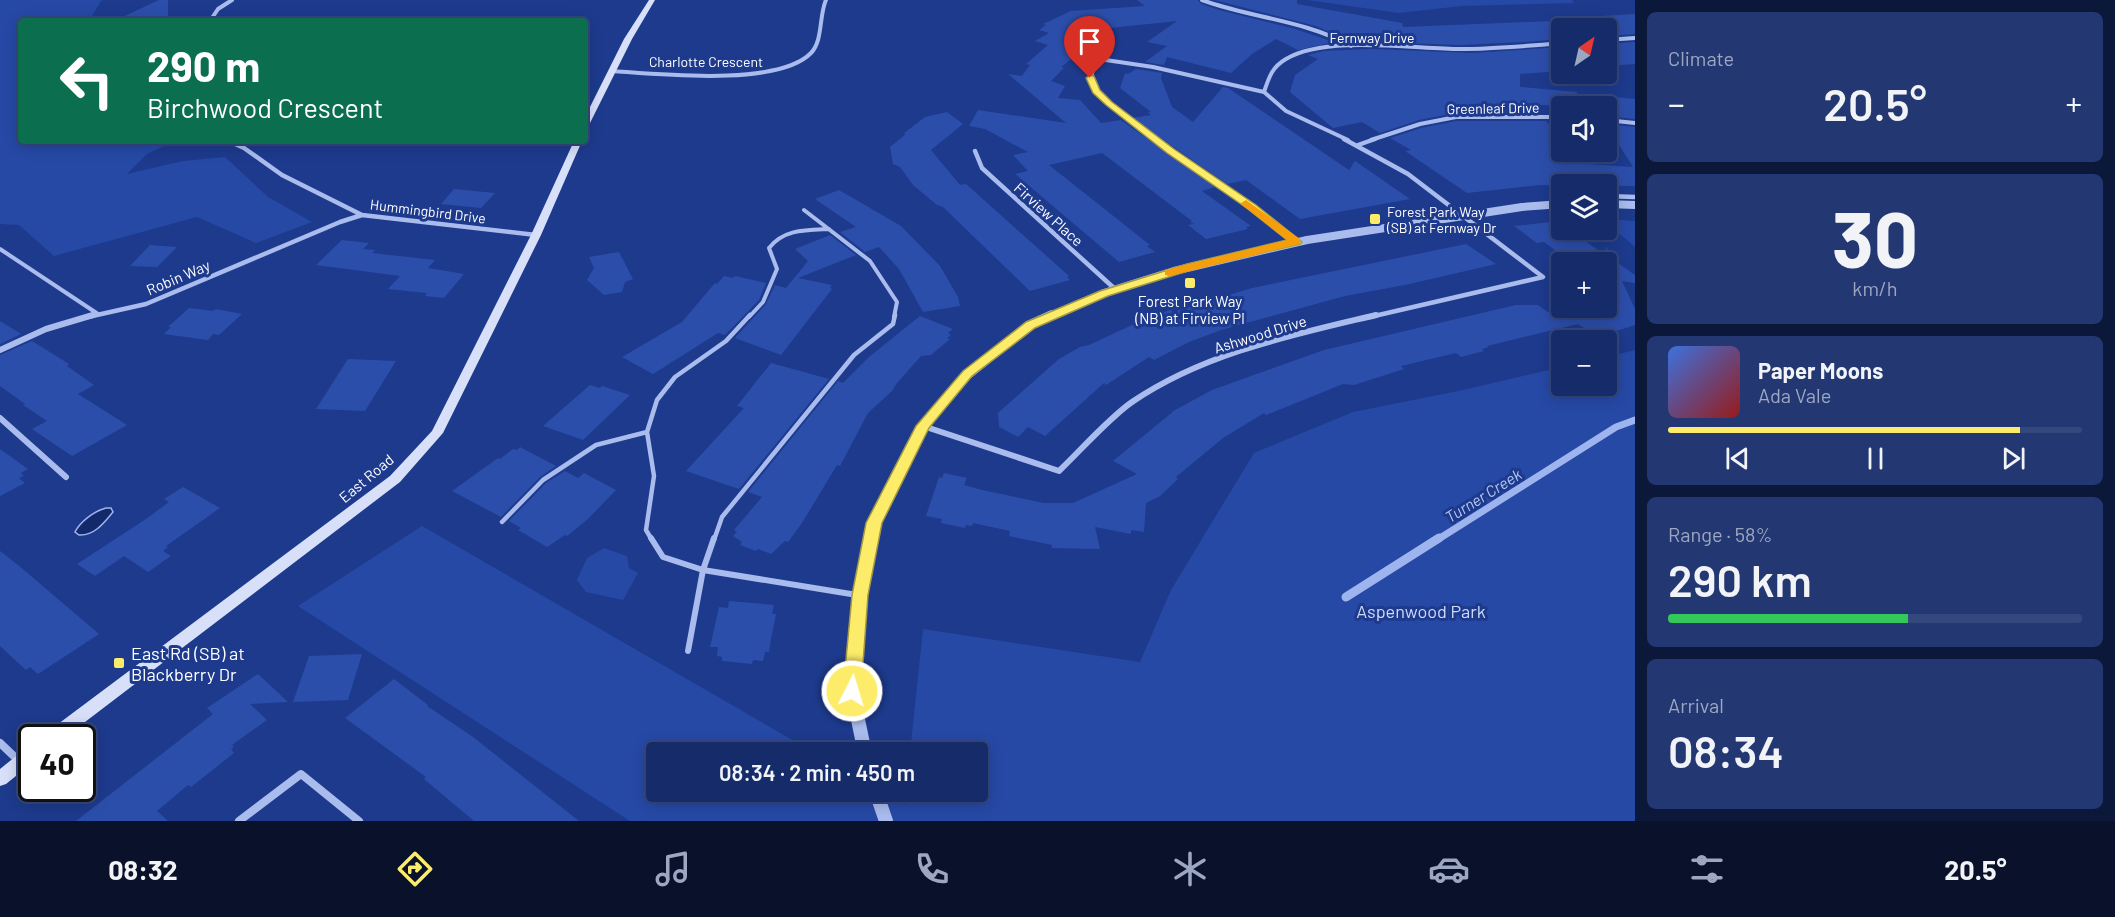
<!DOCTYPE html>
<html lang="en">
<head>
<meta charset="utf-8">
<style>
	:root { --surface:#162c6a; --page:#233872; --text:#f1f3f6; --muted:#9ea7c1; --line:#35487e; --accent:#fcec69 }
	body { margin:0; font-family:Barlow,sans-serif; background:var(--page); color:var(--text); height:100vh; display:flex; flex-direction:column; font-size:22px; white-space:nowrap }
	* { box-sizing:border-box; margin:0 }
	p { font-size:20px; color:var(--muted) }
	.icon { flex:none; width:33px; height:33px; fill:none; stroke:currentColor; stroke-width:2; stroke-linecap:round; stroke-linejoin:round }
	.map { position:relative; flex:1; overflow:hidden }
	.details { display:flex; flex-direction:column; gap:12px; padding:12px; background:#0c183a; width:480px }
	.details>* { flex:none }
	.banner { position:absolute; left:18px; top:18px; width:570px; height:126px; border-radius:6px; box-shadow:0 3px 15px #0003,0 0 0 2px var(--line); background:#0b6e4f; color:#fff; overflow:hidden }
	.needle { width:39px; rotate:34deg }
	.fabs { position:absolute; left:1551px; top:18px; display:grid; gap:12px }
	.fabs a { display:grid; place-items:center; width:66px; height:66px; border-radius:6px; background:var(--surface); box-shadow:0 3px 15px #0003,0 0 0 2px var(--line); font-size:30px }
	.speed { position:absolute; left:18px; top:724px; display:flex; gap:12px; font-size:30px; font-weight:700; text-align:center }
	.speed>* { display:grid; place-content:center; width:78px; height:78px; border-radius:50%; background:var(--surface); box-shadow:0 3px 15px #0003,0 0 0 2px var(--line); line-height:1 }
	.speed .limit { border:3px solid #111; border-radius:9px; background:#fff; color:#111 }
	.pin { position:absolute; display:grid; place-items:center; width:51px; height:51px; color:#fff; margin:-62px -26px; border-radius:50% 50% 50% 0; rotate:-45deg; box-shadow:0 0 6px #0007 }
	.pin .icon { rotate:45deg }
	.me { position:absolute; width:66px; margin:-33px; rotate:5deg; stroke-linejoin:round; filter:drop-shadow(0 0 4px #0008) }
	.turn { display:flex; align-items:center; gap:21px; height:126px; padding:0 30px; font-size:27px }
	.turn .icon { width:78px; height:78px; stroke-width:2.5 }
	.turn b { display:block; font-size:42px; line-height:51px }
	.big { font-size:45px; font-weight:600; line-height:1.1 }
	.details .card { flex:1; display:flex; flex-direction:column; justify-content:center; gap:9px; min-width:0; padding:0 21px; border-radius:9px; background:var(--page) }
	.details .dial { align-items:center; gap:0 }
	.dial b { font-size:78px; line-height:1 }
	.song { display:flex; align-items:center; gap:18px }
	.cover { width:72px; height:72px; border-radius:9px; background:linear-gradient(135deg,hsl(220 70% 55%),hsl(0 70% 35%)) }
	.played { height:6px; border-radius:3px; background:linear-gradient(90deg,var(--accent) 85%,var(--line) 85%) }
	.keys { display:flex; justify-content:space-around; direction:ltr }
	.heat { display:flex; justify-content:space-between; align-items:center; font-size:33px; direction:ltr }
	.charge { height:9px; border-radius:4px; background:linear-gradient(90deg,#34c759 58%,var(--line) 0) }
	.trip { position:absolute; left:646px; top:742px; width:342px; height:60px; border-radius:6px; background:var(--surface); box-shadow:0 3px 15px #0003,0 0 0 2px var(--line); font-weight:600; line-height:60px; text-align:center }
	.tabs { display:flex; height:96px; justify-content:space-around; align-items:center; background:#09122a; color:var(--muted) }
	.tabs .icon { width:42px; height:42px }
	.tabs .active { color:var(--accent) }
	.tabs b { font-size:27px; color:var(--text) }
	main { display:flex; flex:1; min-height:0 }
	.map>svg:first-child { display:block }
	.green { fill:#2649a6 }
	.water { fill:#14296b; stroke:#9eb4ee; stroke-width:1.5 }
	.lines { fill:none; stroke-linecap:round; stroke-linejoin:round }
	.stream-far1 { stroke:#9eb4ee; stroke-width:7 }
	.stream { stroke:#9eb4ee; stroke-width:9 }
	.building { fill:#2c4eab }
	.service-far2 { stroke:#aabced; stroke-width:4 }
	.service-far1 { stroke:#aabced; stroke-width:4.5 }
	.service { stroke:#aabced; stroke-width:6 }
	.minor-far3 { stroke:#aabced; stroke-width:4 }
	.minor-far2 { stroke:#aabced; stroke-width:4.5 }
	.minor-far1 { stroke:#aabced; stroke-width:6 }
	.minor { stroke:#aabced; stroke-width:8 }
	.tertiary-far2 { stroke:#aabced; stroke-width:8 }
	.tertiary-far1 { stroke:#aabced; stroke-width:10 }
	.tertiary { stroke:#aabced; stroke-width:14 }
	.secondary { fill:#d7dff9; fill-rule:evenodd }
	.route { fill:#fcec69; stroke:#a49944; stroke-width:1.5 }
	.slow { fill:#f59e0b }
	.poi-dot { fill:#fcec69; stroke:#1d3a8d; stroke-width:2 }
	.labels { text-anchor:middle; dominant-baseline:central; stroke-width:6; stroke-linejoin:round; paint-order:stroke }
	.far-street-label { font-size:14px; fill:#fff; stroke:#1d3a8d }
	.far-poi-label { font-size:14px; fill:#fff; stroke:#1d3a8d; text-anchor:start }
	.street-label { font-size:15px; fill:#fff; stroke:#1d3a8d }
	.poi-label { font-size:15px; fill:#fff; stroke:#1d3a8d }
	.water-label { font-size:16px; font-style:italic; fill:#b6c7f4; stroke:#1d3a8d }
	.near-park-label { font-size:18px; fill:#d0dbf9; stroke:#1d3a8d }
	.near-poi-label { font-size:18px; fill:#fff; stroke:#1d3a8d; text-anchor:start }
</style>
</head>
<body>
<main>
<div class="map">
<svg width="1635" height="821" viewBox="0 0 1635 821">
	<rect width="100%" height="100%" fill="#1d3a8d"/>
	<path class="green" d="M0 0H105L101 1 89 21H21V141H175L147 154 127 174 183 161 225 157 268 197 312 222 256 243 197 217 54 256 19 225 0 224Z
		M1307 0H1572L1574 3 1462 6 1399 13Z
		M1607 219 1635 221V247L1607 223Z
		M1635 350V821H630L298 606 422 526 815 753H657V792H883L905 805 906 792H978V753H910L923 629 1140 662 1171 590 1254 453 1353 412 1463 390 1561 367 1562 386H1606L1607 357Z
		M604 548 627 556 629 568 638 573 623 600 586 592 577 580 587 558Z"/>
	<path class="water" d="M106 508H111L113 512C104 523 94 536 79 535L75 532C80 522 94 511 106 508Z"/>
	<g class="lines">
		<path class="stream-far1" d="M1437 540 1616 427 1635 420"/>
		<path class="stream" d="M1346 597 1439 538"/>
	</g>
	<path class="building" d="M159 0H168V21H114Z
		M1137 0H1198L1201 4 1219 10 1295 29 1334 42 1298 50 1276 39 1252 54 1231 73 1167 57 1164 65 1145 62 1167 46 1147 42 1177 21 1110 28 1067 56 1074 57 1061 67 1064 68 1051 81 1065 86 1058 98 1080 100 1101 123 1121 120 1215 187 1202 191 1251 226 1246 227 1248 229 1206 239 1188 225 1194 224 1190 222 1192 221 1102 153 1049 165 1150 245 1147 246 1155 252 1119 262 1015 174 1028 171 1013 155 1028 152 985 129 969 126 978 110 1066 123 1008 74 1022 76 1030 65 1026 64 1048 45 1035 41 1049 33 1039 30 1046 25 1043 24 1071 11 1145 6Z
		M1215 0H1297V4L1402 23 1403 27 1554 21 1550 19 1635 14V34L1606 36V28H1567L1562 26V39L1523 42 1460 45 1350 41 1316 26Z
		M1635 42V64L1606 66V44Z
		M1562 47V71L1520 74V87L1577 92 1576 105H1529L1537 113H1455L1419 120 1380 133 1362 122 1333 128 1290 92 1295 75 1318 59 1308 55 1324 51 1371 49 1473 53Z
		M1136 69 1162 73 1161 78 1172 107 1193 122 1223 87 1228 88 1349 170 1355 161 1410 199 1300 219 1246 180 1227 184 1132 118 1151 115 1148 112H1151L1120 88 1125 73 1128 74Z
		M1585 94 1635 99V119L1606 116V106H1593Z
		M947 112 963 124 931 150 960 185 966 184 1069 276 1067 277 1070 280 1030 291 943 207 937 205 913 185 900 167 893 164 890 147 906 134H903L925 117Z
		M1456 121H1546L1562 137V152L1573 163 1633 167 1606 124 1635 127V186L1539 185 1467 193 1405 151 1411 150 1390 138 1421 128Z
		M454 189 495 193 481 208 441 204Z
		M839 190 901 226 940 266 958 297 960 306 923 312 899 269 879 247 865 252 840 232 856 227 815 199Z
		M1559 221 1562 223V230H1570L1606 256V246L1612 259 1635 275V283L1622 281 1635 309V325L1598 337 1578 324 1487 346 1489 347 1482 349 1484 351 1461 357 1456 353 1401 366 1404 369 1354 385 1343 384 1266 415 1264 413 1223 438 1176 477 1178 479 1160 496 1146 503 1144 532 1131 530V534L1095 527 1100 549 1052 548V545L1009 536 1010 531 973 523 972 526 966 525 965 528 941 523 942 519 926 516 939 477 942 478 944 473 967 478 964 485 982 490 1044 503H1073L1137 474 1113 461 1175 410 1212 390 1324 350 1516 305H1538L1548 312 1554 310 1551 308H1606V260L1571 262 1544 242 1537 243 1514 226Z
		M830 235 856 255 798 278 832 285 830 288 832 289 781 355 735 338 766 304 775 285 786 288 808 261 795 249Z
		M342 240 369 243 363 249 375 250 372 253 435 260 428 268 464 274 444 298 425 296 427 293 388 289 400 276 316 265Z
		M1466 244 1496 264 1405 285 1345 296 1221 330 1189 342 1154 360 1149 357 1106 385 1104 383 1045 436 1028 427 1018 437 999 427 998 413 1059 359 1080 347 1089 345 1145 319 1170 310 1173 312 1252 288Z
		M150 245 177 247 157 267 130 266Z
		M619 252 633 279 625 282 622 292 604 295 587 280 594 268 589 257Z
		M724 276 733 278 735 276 766 283 759 300 725 335 718 333 653 374 622 357 682 322 715 283 717 284Z
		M189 308 213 311 216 309 242 314 219 335 213 334 208 340 164 334 171 327H168Z
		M920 316 953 329 948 333 951 335 947 338 950 339 931 355 921 356 897 383 892 391 868 413 840 466 837 465 802 523 788 542 785 541 771 554 758 549 756 551 740 545 742 542 733 536 737 532 734 530 762 497 748 492 838 381 843 383 869 357Z
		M0 321 21 334 0 344Z
		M32 341 69 364 67 366 94 385 78 394 127 425 72 456 32 429 47 421 23 405 25 404 0 386V355Z
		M348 359 396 361 365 411 316 409Z
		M771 363 829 379 739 489 686 471 744 408 737 406Z
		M590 385 600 388 602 386 630 395 583 440 543 426Z
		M520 447 556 466 540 477 501 517 452 491 498 458 500 459 513 449 517 450Z
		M0 449 28 469 21 473 24 476 19 478 25 483 0 496Z
		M565 471 578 478 584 473 616 490 588 519 567 536 565 535 547 547 518 530 521 528 509 521 546 483Z
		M183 487 220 508 166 546 168 547 163 551 171 556 148 572 124 556 95 576 77 564 146 519 169 502 164 499Z
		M0 551 18 565 99 634 38 674 30 667 26 670 0 646Z
		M729 601 774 605 772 614H776L771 639 769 652H765L763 661 753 660 752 664 722 661V657L717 656 718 647H710L719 607 728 608Z
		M362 654 348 700 293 702 309 656Z
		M258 674 288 702 250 704 267 720 232 745 234 747 231 749 234 753 191 787 188 785 157 811 168 821H76L213 714 207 708Z
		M394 679 428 705 427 706 473 737 579 821H474L424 779 426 777 345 718Z"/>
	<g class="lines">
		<path class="service-far2" d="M804 210 870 261 897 302 894 317
			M0 249 98 314
			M749 317 763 302 777 269 769 248C784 229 806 230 829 229"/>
		<path class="service-far1" d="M502 522 543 480 596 445 647 432
			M652 540 646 530 654 476 647 432 657 400 675 377 726 341 750 315
			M714 540 722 517 854 355 893 324 895 315"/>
		<path class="service" d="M651 538 663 557 703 570 857 595
			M688 651 703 570 714 538"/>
		<path class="minor-far3" d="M1202 0C1251 18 1305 20 1351 46
			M210 21 218 9 232 0
			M1606 40 1635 38
			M1109 42 1093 66 1091 82C1107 106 1132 123 1155 140
			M1099 59 1153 67 1264 92 1286 111 1348 140
			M612 71C657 74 778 87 811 53 823 41 819 15 826 0
			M1264 92C1269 77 1272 67 1286 59 1326 35 1414 49 1460 49 1494 49 1528 46 1562 43
			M1606 120 1635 123
			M1371 140 1420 124 1456 117H1562"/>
		<path class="minor-far2" d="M1153 139 1259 212 1296 242
			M1344 139 1408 174 1543 277 1370 317
			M229 141 244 148 282 175 362 215 536 235
			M1358 145 1375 139
			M975 151 982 168 1115 289
			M1606 196 1635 197
			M1554 205 1562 195
			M88 317 146 304 340 222 362 215"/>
		<path class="minor-far1" d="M0 350 46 329 93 315
			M0 418 66 477
			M923 426 1059 471C1080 451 1109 418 1132 402 1204 353 1292 335 1376 315"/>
		<path class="minor" d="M0 743 20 762
			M239 821 301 774 359 821"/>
		<path class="tertiary-far2" d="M1606 204 1635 205
			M1049 317 1104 293 1174 271 1307 240 1522 207 1562 204"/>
		<path class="tertiary-far1" d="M871 540 874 523 923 426 968 374 1030 325 1052 315"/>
		<path class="tertiary" d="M865 753 852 691 860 595 871 538
			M876 792 886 821"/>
		<path class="secondary" d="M649 0H655L632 39 589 125 585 128V117L624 39Z
			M574 141H582L541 235 443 433 400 482 64 738H44L46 733 390 476 432 431 531 235Z
			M32 746V763L6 784 0 786V769L26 748Z"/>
	</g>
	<path class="route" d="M1090 75 1094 76 1100 90 1112 102 1174 149 1256 205 1302 242 1300 244 1194 269 1108 296 1035 328 972 376 929 428 882 523 868 595 861 691 858 696 852 698 846 696 843 691 852 595 866 523 916 426 963 371 1026 322 1100 291 1187 264 1287 240 1248 209 1167 153 1106 105 1093 93 1086 78Z"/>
	<path class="slow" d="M1246 200 1300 239V244L1169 276 1165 275V270L1287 240 1242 205 1241 203Z"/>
	<g class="poi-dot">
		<rect x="1369" y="213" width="12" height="12" rx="3"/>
		<rect x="1184" y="277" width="12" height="12" rx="3"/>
		<rect x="113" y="657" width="12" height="12" rx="3"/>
	</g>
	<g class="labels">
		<g class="far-street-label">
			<text x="1372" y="37">Fernway Drive</text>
			<text x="706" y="61">Charlotte Crescent</text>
			<text transform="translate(1493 108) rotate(-1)">Greenleaf Drive</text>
			<text transform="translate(428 211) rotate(7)">Hummingbird Drive</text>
		</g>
		<g class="far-poi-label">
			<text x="1387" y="211">Forest Park Way<tspan x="1387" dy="16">(SB) at Fernway Dr</tspan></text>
		</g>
		<g class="street-label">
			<text transform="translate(1049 214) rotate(42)">Firview Place</text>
			<text transform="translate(178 277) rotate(-23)">Robin Way</text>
			<text transform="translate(1260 334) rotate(-17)">Ashwood Drive</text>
			<text transform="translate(366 478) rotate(-40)">East Road</text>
		</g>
		<g class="poi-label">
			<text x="1190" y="301">Forest Park Way<tspan x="1190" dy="17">(NB) at Firview Pl</tspan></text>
		</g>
		<g class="water-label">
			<text transform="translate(1483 495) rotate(-32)">Turner Creek</text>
		</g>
		<g class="near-park-label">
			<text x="1421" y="611">Aspenwood Park</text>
		</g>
		<g class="near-poi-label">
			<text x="131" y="653">East Rd (SB) at<tspan x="131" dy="21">Blackberry Dr</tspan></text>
		</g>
	</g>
</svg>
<div class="fabs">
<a><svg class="needle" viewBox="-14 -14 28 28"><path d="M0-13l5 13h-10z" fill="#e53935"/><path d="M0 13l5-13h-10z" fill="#9ea7c1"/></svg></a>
<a><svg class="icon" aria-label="sound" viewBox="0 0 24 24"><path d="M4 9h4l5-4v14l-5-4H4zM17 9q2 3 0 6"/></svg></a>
<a><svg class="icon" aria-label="layers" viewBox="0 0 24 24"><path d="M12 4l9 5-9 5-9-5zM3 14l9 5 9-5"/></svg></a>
<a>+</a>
<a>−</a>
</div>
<div class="speed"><div class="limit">40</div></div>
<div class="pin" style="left:1090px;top:78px;background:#d93025"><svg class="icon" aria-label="arrive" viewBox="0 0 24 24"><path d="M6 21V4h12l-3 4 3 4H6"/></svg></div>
<svg class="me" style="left:852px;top:691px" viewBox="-20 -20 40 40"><circle r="17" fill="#fcec69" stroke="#fff" stroke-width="3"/><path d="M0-11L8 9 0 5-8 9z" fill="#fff"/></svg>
<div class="trip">08:34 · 2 min · 450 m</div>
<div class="banner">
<div class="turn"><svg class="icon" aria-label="left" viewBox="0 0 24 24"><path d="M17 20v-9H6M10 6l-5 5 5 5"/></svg><div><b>290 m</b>Birchwood Crescent</div></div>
</div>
</div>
<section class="details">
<div class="card"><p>Climate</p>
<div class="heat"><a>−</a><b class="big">20.5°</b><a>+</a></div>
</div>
<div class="card dial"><b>30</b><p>km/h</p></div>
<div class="card">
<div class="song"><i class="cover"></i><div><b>Paper Moons</b><p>Ada Vale</p></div></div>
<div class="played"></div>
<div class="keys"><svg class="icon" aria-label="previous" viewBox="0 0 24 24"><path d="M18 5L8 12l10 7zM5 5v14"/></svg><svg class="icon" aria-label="pause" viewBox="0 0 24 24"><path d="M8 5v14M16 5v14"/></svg><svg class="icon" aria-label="next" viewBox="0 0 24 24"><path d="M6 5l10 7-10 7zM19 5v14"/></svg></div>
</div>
<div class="card"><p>Range · 58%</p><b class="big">290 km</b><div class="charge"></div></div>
<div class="card"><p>Arrival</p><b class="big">08:34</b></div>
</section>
</main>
<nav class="tabs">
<b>08:32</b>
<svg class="icon active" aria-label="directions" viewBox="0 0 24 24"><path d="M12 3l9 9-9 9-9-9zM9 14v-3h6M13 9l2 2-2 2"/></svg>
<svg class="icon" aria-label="music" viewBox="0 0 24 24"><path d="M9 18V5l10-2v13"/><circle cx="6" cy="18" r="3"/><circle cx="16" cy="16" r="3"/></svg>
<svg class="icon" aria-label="phone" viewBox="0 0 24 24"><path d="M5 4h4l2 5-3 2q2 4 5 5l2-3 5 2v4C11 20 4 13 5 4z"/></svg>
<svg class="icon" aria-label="climate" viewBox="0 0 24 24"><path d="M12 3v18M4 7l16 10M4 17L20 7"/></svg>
<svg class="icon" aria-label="car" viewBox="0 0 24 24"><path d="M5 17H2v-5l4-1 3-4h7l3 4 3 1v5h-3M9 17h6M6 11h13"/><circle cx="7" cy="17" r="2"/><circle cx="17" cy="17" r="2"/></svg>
<svg class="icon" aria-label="filters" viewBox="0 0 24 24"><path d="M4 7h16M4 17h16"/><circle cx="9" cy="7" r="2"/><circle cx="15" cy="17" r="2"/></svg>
<b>20.5°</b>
</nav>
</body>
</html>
